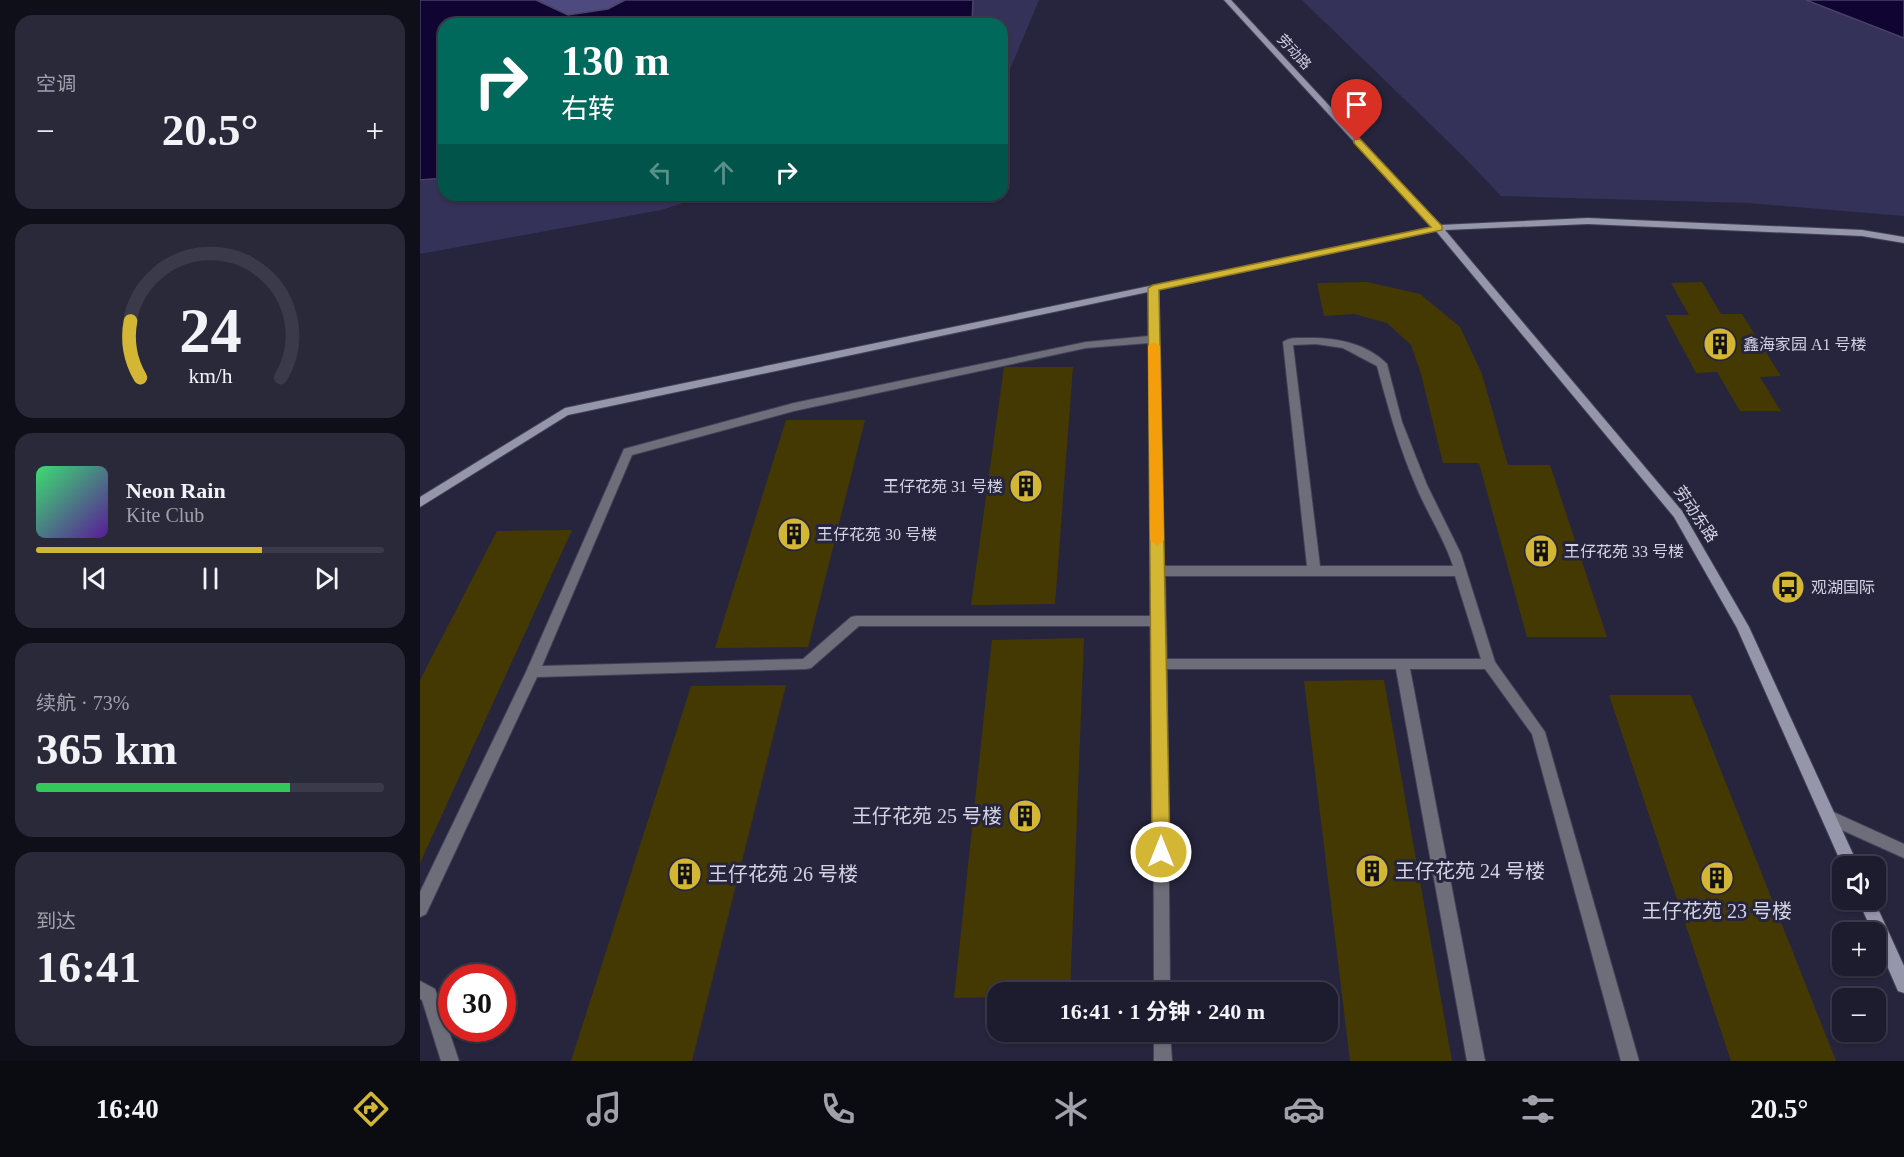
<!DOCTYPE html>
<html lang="zh">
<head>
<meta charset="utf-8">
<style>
	:root { --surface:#1c1c2e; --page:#29293a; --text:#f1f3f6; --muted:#a0a1aa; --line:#3a3a4a; --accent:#d4b635 }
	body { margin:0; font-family:"Times New Roman","Noto Sans SC",serif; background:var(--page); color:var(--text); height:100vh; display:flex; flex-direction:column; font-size:22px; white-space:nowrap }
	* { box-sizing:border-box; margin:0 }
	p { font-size:20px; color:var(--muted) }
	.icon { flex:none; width:33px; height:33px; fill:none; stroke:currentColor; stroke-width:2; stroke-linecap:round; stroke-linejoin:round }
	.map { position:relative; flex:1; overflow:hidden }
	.sheet { display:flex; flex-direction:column; gap:15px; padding:15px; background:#0f0f19; width:420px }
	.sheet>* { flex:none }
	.banner { position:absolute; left:18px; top:18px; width:570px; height:183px; border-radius:18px; box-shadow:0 2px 4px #0004,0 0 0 2px var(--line); background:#00695c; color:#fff; overflow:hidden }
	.controls { position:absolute; left:1412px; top:856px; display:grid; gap:12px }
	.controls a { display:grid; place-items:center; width:54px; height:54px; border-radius:12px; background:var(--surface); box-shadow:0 2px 4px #0004,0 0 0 2px var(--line); font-size:30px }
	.speed { position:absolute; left:18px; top:964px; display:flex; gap:12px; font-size:30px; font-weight:700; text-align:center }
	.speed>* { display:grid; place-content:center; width:78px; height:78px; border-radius:50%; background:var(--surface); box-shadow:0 2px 4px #0004,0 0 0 2px var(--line); line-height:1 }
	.speed .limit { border:9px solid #d22; background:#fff; color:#111 }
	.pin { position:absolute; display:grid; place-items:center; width:51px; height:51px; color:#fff; margin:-62px -26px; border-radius:50% 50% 50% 0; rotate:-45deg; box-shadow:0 0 6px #0007 }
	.pin .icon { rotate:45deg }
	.me { position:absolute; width:66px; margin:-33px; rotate:0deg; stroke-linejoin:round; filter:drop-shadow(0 0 4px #0008) }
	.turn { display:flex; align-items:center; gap:21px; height:126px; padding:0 24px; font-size:27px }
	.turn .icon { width:78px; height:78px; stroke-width:2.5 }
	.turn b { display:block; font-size:42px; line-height:51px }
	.lanes { display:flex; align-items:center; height:57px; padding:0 24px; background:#0003; justify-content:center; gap:30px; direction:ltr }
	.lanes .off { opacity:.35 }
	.big { font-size:45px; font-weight:700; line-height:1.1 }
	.sheet .tile { flex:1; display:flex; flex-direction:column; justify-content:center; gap:9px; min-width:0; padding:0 21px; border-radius:18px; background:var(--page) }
	.sheet .dial { align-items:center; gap:0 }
	.dial svg { height:156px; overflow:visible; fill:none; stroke:var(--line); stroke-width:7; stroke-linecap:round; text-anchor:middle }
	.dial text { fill:var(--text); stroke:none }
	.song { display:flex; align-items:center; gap:18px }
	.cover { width:72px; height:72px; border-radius:9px; background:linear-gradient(135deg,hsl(140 70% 55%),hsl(270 70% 35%)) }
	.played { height:6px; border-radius:3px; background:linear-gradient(90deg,var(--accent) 65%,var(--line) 65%) }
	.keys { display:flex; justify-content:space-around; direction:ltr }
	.heat { display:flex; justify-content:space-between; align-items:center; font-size:33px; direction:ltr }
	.charge { height:9px; border-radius:4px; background:linear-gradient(90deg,#34c759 73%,var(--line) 0) }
	.trip { position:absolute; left:567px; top:982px; width:351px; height:60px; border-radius:18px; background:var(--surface); box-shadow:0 2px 4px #0004,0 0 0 2px var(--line); font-weight:700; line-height:60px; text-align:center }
	.tab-bar { display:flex; height:96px; justify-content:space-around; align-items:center; background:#0b0b12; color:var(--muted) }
	.tab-bar .icon { width:42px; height:42px }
	.tab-bar .selected { color:var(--accent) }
	.tab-bar b { font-size:27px; color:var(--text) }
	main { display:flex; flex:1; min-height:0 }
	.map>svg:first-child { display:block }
	.green { fill:#353259 }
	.forest { fill:#4e4a7f }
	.water { fill:#0f0432; stroke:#4a4267; stroke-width:1.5 }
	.building { fill:#453903 }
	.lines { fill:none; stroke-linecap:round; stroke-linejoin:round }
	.street-casing { stroke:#424158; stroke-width:2 }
	.secondary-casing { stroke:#424158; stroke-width:2 }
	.street { fill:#6e6e7b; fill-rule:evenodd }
	.secondary { fill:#9696ab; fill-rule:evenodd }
	.route { fill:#d4b635; stroke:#8a7622; stroke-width:1.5 }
	.slow { fill:#f59e0b }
	.labels { text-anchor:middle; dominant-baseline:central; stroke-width:6; stroke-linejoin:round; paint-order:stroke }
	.far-street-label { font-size:14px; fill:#d3d3e3; stroke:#26253d }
	.poi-label { font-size:16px; fill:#d3d3e3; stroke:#26253d; text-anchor:start }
	.street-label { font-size:16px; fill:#d3d3e3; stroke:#26253d }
	.near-poi-label { font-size:20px; fill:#d3d3e3; stroke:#26253d; text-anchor:start }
</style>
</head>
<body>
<main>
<section class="sheet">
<div class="tile"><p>空调</p>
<div class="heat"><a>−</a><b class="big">20.5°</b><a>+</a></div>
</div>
<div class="tile dial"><svg viewBox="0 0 100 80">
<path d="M14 69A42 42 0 1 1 86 69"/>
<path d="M14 69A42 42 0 0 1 9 40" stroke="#d4b635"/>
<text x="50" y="56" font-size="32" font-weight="700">24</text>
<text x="50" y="72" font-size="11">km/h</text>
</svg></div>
<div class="tile">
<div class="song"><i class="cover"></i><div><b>Neon Rain</b><p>Kite Club</p></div></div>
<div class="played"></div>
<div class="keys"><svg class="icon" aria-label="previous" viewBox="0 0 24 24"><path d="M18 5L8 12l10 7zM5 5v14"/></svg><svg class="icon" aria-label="pause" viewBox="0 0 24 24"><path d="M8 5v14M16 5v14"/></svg><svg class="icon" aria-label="next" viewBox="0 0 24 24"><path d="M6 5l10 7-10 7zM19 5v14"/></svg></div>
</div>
<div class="tile"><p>续航 · 73%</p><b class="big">365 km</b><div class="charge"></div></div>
<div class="tile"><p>到达</p><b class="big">16:41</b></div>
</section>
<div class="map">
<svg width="1484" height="1061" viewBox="0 0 1484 1061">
	<rect width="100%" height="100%" fill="#26253d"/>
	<path class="green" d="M0 0H619L582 88V24H24V195H288L241 210 0 254Z
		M882 0H1484V216L1328 203 1081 196 1042 155Z"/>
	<path class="forest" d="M116 0H205L188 9 148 15Z"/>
	<path class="water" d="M0 0H116L148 15 188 9 205 0H553L552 24H24V178L0 180Z
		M1386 0H1484V38Z"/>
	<path class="building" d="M947 282 1000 294 1040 327 1062 374 1088 465H1130L1187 637H1107L1059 463H1023L1001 374 991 345 967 323 934 314 904 316 897 283Z
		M1282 282 1301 314H1322L1361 376 1340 377 1361 411H1320L1297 372 1276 373 1245 315H1269L1251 283Z
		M584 367H653L635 604 551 605Z
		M366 420H445L388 647 295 648Z
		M152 530 0 863V680L77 531Z
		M664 638 650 993H578V997L534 998 572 640Z
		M964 680 1032 1061H930L884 681Z
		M366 685 272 1061H151L271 686Z
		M1189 695H1271L1416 1061H1311Z"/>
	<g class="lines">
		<defs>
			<path id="street" d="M733 285 738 288 744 566H887L863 342C869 337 878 338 886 338 914 337 947 343 967 364L982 422 1007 485 1041 554 1075 662 1125 732 1219 1061H1201L1112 734 1065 669H990L1065 1061H1047L976 669H747L750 993H734L733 626H439L391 668 386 669 117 677 6 914 0 917V892L106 672 204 449 374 403 666 342 729 336 728 288ZM729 343 733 616H436L431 617 383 659 122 666 212 455 374 411 666 348ZM896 344 923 348 957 366C968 407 979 447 996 486 1007 513 1024 538 1033 566H900L873 345ZM745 576H1035L1061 659H747Z
				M1409 810 1484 844V858L1404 822 1402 817 1404 812Z
				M0 981 15 989 39 1061H21L2 1000 0 999Z
				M734 1032H750L752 1061H734Z"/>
			<path id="secondary" d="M804 0H811L1020 225 1168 218 1442 230 1484 237V243L1442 236 1168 224 1025 230 1262 511 1329 627 1439 867H1423L1317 628 1254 517 1016 231 148 415 0 507V497L145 408 1012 227Z
				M1438 900H1454L1484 966V993L1478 991 1455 938V933H1453Z"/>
		</defs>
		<use href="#street" class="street-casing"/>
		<use href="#secondary" class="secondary-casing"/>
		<use href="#street" class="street"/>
		<use href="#secondary" class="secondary"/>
	</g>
	<path class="route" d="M934 139H940L1022 226V230L739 290 750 852 747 858 741 860 735 858 732 852 728 288 733 285 1011 227 934 143Z"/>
	<path class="slow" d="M734 342 740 346 744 540 737 546 730 540 728 346Z"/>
	<defs>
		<symbol id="building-disc" viewBox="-11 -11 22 22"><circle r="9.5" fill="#d4b635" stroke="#26253d"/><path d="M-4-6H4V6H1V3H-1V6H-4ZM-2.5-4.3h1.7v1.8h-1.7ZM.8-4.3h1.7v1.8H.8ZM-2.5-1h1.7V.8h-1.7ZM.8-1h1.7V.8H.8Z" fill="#111"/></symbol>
		<symbol id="bus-disc" viewBox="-11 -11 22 22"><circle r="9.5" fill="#d4b635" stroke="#26253d"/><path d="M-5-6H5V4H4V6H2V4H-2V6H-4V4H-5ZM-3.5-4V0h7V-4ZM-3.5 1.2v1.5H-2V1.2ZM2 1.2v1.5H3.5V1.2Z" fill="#111"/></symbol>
	</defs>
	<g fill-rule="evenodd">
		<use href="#building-disc" x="1281" y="325" width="38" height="38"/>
		<use href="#building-disc" x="587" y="467" width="38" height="38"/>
		<use href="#building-disc" x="355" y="515" width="38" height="38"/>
		<use href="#building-disc" x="1102" y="532" width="38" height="38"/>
		<use href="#bus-disc" x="1349" y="568" width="38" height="38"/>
		<use href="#building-disc" x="586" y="797" width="38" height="38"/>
		<use href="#building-disc" x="933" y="852" width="38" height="38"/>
		<use href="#building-disc" x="246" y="855" width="38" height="38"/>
		<use href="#building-disc" x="1278" y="859" width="38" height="38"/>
	</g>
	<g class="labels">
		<g class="far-street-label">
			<text transform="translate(874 52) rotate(47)">劳动路</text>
		</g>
		<g class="poi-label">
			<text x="1323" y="344">鑫海家园 A1 号楼</text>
			<text x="583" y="486" text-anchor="end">王仔花苑 31 号楼</text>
			<text x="397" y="534">王仔花苑 30 号楼</text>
			<text x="1144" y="551">王仔花苑 33 号楼</text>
			<text x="1391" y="587">观湖国际</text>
		</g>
		<g class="street-label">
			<text transform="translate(1276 514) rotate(56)">劳动东路</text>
		</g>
		<g class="near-poi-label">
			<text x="582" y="816" text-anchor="end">王仔花苑 25 号楼</text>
			<text x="975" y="871">王仔花苑 24 号楼</text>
			<text x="288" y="874">王仔花苑 26 号楼</text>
			<text x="1297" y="911" text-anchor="middle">王仔花苑 23 号楼</text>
		</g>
	</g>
</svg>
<div class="controls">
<a><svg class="icon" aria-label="sound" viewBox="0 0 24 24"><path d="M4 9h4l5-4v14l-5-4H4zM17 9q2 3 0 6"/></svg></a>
<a>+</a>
<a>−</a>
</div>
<div class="speed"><div class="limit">30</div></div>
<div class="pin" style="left:937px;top:141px;background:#d93025"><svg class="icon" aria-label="arrive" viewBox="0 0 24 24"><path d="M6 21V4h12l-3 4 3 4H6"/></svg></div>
<svg class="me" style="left:741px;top:852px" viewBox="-20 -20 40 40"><circle r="17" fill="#d4b635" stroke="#fff" stroke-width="3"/><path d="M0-11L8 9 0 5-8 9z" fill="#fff"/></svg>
<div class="trip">16:41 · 1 分钟 · 240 m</div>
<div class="banner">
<div class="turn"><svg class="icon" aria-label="right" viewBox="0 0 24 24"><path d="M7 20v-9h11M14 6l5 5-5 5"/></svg><div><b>130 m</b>右转</div></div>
<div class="lanes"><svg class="icon off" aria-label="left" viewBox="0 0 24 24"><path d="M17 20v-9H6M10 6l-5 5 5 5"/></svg><svg class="icon off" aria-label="ahead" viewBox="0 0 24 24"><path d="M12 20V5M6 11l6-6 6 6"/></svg><svg class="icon" aria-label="right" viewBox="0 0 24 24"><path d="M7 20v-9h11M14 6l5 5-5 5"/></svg></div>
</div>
</div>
</main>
<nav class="tab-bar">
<b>16:40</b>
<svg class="icon selected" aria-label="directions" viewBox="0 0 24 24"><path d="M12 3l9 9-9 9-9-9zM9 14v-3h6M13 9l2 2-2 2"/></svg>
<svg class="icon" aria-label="music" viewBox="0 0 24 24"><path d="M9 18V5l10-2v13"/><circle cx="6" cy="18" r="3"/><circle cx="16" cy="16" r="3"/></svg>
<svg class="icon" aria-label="phone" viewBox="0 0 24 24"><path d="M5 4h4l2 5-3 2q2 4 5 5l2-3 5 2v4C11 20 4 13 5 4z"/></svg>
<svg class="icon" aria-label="climate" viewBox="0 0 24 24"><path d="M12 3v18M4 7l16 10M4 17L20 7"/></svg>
<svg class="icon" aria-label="car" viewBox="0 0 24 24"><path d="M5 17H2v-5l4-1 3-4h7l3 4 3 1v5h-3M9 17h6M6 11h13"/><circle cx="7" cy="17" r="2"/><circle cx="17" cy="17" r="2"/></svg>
<svg class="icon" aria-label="filters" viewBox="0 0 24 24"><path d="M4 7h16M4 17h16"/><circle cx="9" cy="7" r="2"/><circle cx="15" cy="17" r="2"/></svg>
<b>20.5°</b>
</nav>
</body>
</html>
